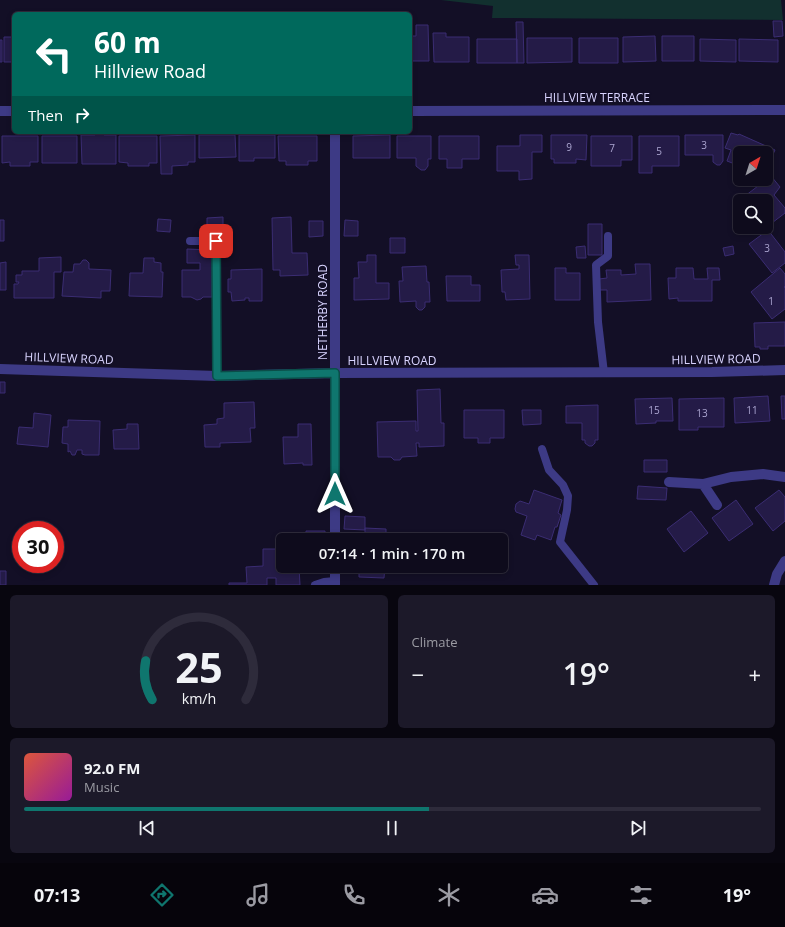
<!DOCTYPE html>
<html lang="en">
<head>
<meta charset="utf-8">
<style>
	:root { --surface:#0e0b1c; --page:#1c1929; --text:#f1f3f6; --muted:#9b9ba3; --line:#2e2b3b; --accent:#0f766e }
	body { margin:0; font-family:"Open Sans",sans-serif; background:var(--page); color:var(--text); height:100vh; display:flex; flex-direction:column; font-size:15px; white-space:nowrap }
	* { box-sizing:border-box; margin:0 }
	p { font-size:13px; color:var(--muted) }
	.icon { flex:none; width:22px; height:22px; fill:none; stroke:currentColor; stroke-width:2; stroke-linecap:round; stroke-linejoin:round }
	.map { position:relative; height:585px; overflow:hidden }
	.panel { display:flex; flex-direction:column; gap:10px; padding:10px; background:#08060f; flex:1 }
	.panel>* { flex:none }
	.top-card { position:absolute; left:12px; top:12px; width:400px; height:122px; border-radius:6px; box-shadow:0 2px 6px #0003,0 0 0 1px var(--line); background:#00695c; color:#fff; overflow:hidden }
	.needle { width:26px; rotate:39deg }
	.fabs { position:absolute; left:733px; top:146px; display:grid; gap:8px }
	.fabs a { display:grid; place-items:center; width:40px; height:40px; border-radius:6px; background:var(--surface); box-shadow:0 2px 6px #0003,0 0 0 1px var(--line); font-size:20px }
	.speed { position:absolute; left:12px; top:521px; display:flex; gap:8px; font-size:20px; font-weight:700; text-align:center }
	.speed>* { display:grid; place-content:center; width:52px; height:52px; border-radius:50%; background:var(--surface); box-shadow:0 2px 6px #0003,0 0 0 1px var(--line); line-height:1 }
	.speed .limit { border:6px solid #d22; background:#fff; color:#111 }
	.pin { position:absolute; display:grid; place-items:center; width:34px; height:34px; color:#fff; margin:-17px; border-radius:8px; box-shadow:0 2px 6px #0006 }
	.me { position:absolute; width:44px; margin:-22px; rotate:0deg; stroke-linejoin:round; filter:drop-shadow(0 0 3px #0008) }
	.turn { display:flex; align-items:center; gap:14px; height:84px; padding:0 16px; font-size:18px }
	.turn .icon { width:52px; height:52px; stroke-width:2.5 }
	.turn b { display:block; font-size:28px; line-height:34px }
	.then { display:flex; align-items:center; height:38px; padding:0 16px; background:#0003; gap:8px; font-size:15px }
	.big { font-size:30px; font-weight:600; line-height:1.1 }
	.panel .card { flex:1; display:flex; flex-direction:column; justify-content:center; gap:6px; min-width:0; padding:0 14px; border-radius:6px; background:var(--page) }
	.panel .dial { align-items:center; gap:0 }
	.dial svg { height:104px; overflow:visible; fill:none; stroke:var(--line); stroke-width:7; stroke-linecap:round; text-anchor:middle }
	.dial text { fill:var(--text); stroke:none }
	.song { display:flex; align-items:center; gap:12px }
	.cover { width:48px; height:48px; border-radius:6px; background:linear-gradient(135deg,hsl(10 70% 55%),hsl(300 70% 35%)) }
	.played { height:4px; border-radius:2px; background:linear-gradient(90deg,var(--accent) 55%,var(--line) 55%) }
	.keys { display:flex; justify-content:space-around; direction:ltr }
	.heat { display:flex; justify-content:space-between; align-items:center; font-size:22px; direction:ltr }
	.panel .tiles { flex:1; display:grid; gap:10px; grid-template-columns:1fr 1fr }
	.card:last-child { grid-column:span 2 }
	.trip { position:absolute; left:276px; top:533px; width:232px; height:40px; border-radius:6px; background:var(--surface); box-shadow:0 2px 6px #0003,0 0 0 1px var(--line); font-weight:600; line-height:40px; text-align:center }
	.dock { display:flex; height:64px; justify-content:space-around; align-items:center; background:#06040b; color:var(--muted) }
	.dock .icon { width:28px; height:28px }
	.dock .selected { color:var(--accent) }
	.dock b { font-size:18px; color:var(--text) }
	.map>svg:first-child { display:block }
	.green { fill:#12302f }
	.building { fill:#241b47; stroke:#3b2d73 }
	.lines { fill:none; stroke-linecap:round; stroke-linejoin:round }
	.lane { stroke:#3d3a85; stroke-width:8 }
	.street { stroke:#3d3a85; stroke-width:10 }
	.route-casing { stroke:#0a4d48; stroke-width:10 }
	.route { stroke:#0f766e; stroke-width:7 }
	.labels { text-anchor:middle; dominant-baseline:central; stroke-width:4; stroke-linejoin:round; paint-order:stroke }
	.number-label { font-size:10px; fill:#aca6d1 }
	.street-label { font-size:12px; fill:#d9d4ff; stroke:#130f26 }
</style>
</head>
<body>
<div class="map">
<svg width="785" height="585" viewBox="0 0 785 585">
	<rect width="100%" height="100%" fill="#130f26"/>
	<path class="green" d="M441 0H781L783 20 492 18 493 6Z"/>
	<path class="building" d="M773 21H782L783 36 774 37Z
		M516 22H523L524 63H517Z
		M416 25H428L429 61H410V36H416Z
		M433 33H446V37H469V62H434Z
		M655 36 656 61 623 62V37Z
		M662 36H694V61H662Z
		M4 37H14V62H4Z
		M527 38H572V62L527 63Z
		M579 38H618V63H579Z
		M477 39H517V63H477Z
		M700 39 736 40V62L700 61Z
		M739 39 778 40V62L739 61Z
		M0 40H2V62H0Z
		M95 132H104V135H116V164H82L81 135H95Z
		M731 133 738 135 739 134 775 150 766 169V153H740V166L727 161 731 150 725 148Z
		M195 135V162H188V165L172 166V174H161L160 136Z
		M199 135H235L236 157 199 158Z
		M239 135H275V158H254V161H239Z
		M390 135V158H353V136Z
		M520 135H542V152H532V179L519 180V171H497V146H520Z
		M551 135H587L586 160 576 159V163H554V159H551Z
		M685 135H723V161L720 165H717L713 162V155H685Z
		M2 136H38V162H30V166H10V162L2 163Z
		M42 136H77V163H42Z
		M119 136H157V163H149V166H128V163L119 162Z
		M278 136H317V161H308V165H286V161H279Z
		M397 136H431V159H428V166L425 170H421L416 166V158H397Z
		M439 136H479V159H462V168H447V159H439Z
		M591 136H632V160H621V166H591Z
		M639 136H679V166H652V173H639Z
		M771 176 780 187 774 195 785 208V213L768 226 766 223V201H748L745 196Z
		M223 217V235H207V218Z
		M291 217 292 253H307L308 275 280 276V270H273L272 218Z
		M158 219 171 220 170 232 157 231Z
		M0 220H4V241H0Z
		M345 220 358 221V236H344Z
		M309 221H323V236L309 237Z
		M588 224H602V255H588Z
		M768 230 785 252V263L772 273 749 244Z
		M390 238H405V253H390Z
		M585 246 586 258H577L576 247Z
		M733 246 734 254 725 256 723 248Z
		M187 249 212 250V297H203L201 299 197 300 191 297H182V270H200V263H187Z
		M367 255H376V283H389V299L354 300V278H359L358 262H367Z
		M515 255H529L530 299 506 300 505 292H502L501 270 519 269V265H516Z
		M61 257V272H54V298H14V284H18L19 282H16V275H22V271H39V258Z
		M144 258H154V262L161 263V272H163L162 297 129 296 130 273H143Z
		M83 260H86L89 263V269L111 270 110 291H101V298L62 296 64 272H73L74 264H80Z
		M6 262V290H0V263Z
		M635 264H650L651 300 607 302V290H599V279L607 278 606 270H621V275L636 274Z
		M426 266 427 282H429L430 302H425V307L422 310H419L416 307V301L400 302 399 281H403L402 267Z
		M555 268H566V273H580V300H555Z
		M676 268H693L694 279H708L707 268H719L720 280H712V301H678V298L669 299 668 278H676Z
		M780 268 785 274V286L784 287 785 288V309L772 319 751 292Z
		M262 269V301H249V298H245V300L232 301 231 292H228V279H231V270Z
		M446 276H471V285H480V301H447Z
		M785 322V346H768V349H760V347H755L754 323Z
		M0 382H5V393H0Z
		M440 389 441 423H444V446L419 447V443H416L417 456 402 457 400 460H394L391 457H378L377 422 416 421V431H418L417 390Z
		M768 396 770 421 735 423 734 398Z
		M781 396H785V419H782Z
		M672 398 673 421H656V423L636 424 635 399Z
		M724 398V427H698V430H679V399Z
		M254 402 255 428H250L251 442 220 443V447H205L204 425 217 424V419L224 418V403Z
		M598 405V440H595V443L592 446H589L585 443V440H582V423H566V406Z
		M464 410H504V438H490V443H478V438H464Z
		M522 410H541V424L523 425Z
		M34 413 51 415 48 447 17 444 19 427 33 428Z
		M68 420 100 421 99 455H85L82 454V450H77L75 455H72L70 451 68 452V444L62 443 63 427H68Z
		M127 424H138L139 449H114L113 430 127 429Z
		M298 424H311L312 465H303V463L284 464 283 437H298Z
		M644 460H667V472H644Z
		M638 486 667 488 666 500 637 499Z
		M534 490 562 500 558 513 561 515 557 527H555L551 540 537 535 535 540 521 535 527 516 516 512 515 509 516 504 520 501 529 504Z
		M779 490 785 497V521L773 531 755 508Z
		M736 500 753 524 729 541 712 518Z
		M691 511 708 533 684 552 667 529Z
		M345 516 365 517V530L344 529Z
		M365 528 386 529V540H365Z
		M306 531H325V540H306Z
		M263 549H282L283 567H299L300 585H276V578H267V585H229V583H247L246 567 263 566Z
		M359 566H385L384 578 359 577Z
		M0 571H6V585H0Z"/>
	<g class="lines">
		<path class="lane" d="M190 241H216L217 376
			M604 373 598 322 596 265 608 256V236
			M542 449 549 470 563 485 568 496 567 510 560 542 594 585
			M315 585 324 582 335 581"/>
		<path class="street" d="M0 111H14
			M410 111 785 110
			M0 369 217 376 335 373 712 372 785 370
			M669 482 703 484 731 477 763 474 785 477
			M703 484 717 505
			M335 540V132
			M335 585V566
			M774 585 777 574 785 561"/>
	</g>
	<g class="lines">
		<defs>
			<path id="route" d="M216 241 217 376 335 373V494"/>
		</defs>
		<use href="#route" class="route-casing"/>
		<use href="#route" class="route"/>
	</g>
	<g class="labels">
		<g class="number-label">
			<text x="704" y="145">3</text>
			<text x="569" y="147">9</text>
			<text x="612" y="148">7</text>
			<text x="659" y="151">5</text>
			<text x="767" y="248">3</text>
			<text x="771" y="301">1</text>
			<text x="654" y="410">15</text>
			<text x="752" y="410">11</text>
			<text x="702" y="413">13</text>
		</g>
		<g class="street-label">
			<text x="597" y="97">HILLVIEW TERRACE</text>
			<text transform="translate(322 312) rotate(-90)">NETHERBY ROAD</text>
			<text transform="translate(69 358) rotate(2)">HILLVIEW ROAD</text>
			<text transform="translate(716 359) rotate(-1)">HILLVIEW ROAD</text>
			<text x="392" y="360">HILLVIEW ROAD</text>
		</g>
	</g>
</svg>
<div class="fabs">
<a><svg class="needle" viewBox="-14 -14 28 28"><path d="M0-13l5 13h-10z" fill="#e53935"/><path d="M0 13l5-13h-10z" fill="#9b9ba3"/></svg></a>
<a><svg class="icon" aria-label="search" viewBox="0 0 24 24"><circle cx="10" cy="10" r="6"/><path d="M15 15l6 6"/></svg></a>
</div>
<div class="speed"><div class="limit">30</div></div>
<div class="pin" style="left:216px;top:241px;background:#d93025"><svg class="icon" aria-label="arrive" viewBox="0 0 24 24"><path d="M6 21V4h12l-3 4 3 4H6"/></svg></div>
<svg class="me" style="left:335px;top:494px" viewBox="-20 -20 40 40"><path d="M0-17L14 15 0 8-14 15z" fill="#0f766e" stroke="#fff" stroke-width="4"/></svg>
<div class="trip">07:14 · 1 min · 170 m</div>
<div class="top-card">
<div class="turn"><svg class="icon" aria-label="left" viewBox="0 0 24 24"><path d="M17 20v-9H6M10 6l-5 5 5 5"/></svg><div><b>60 m</b>Hillview Road</div></div>
<div class="then">Then<svg class="icon" aria-label="right" viewBox="0 0 24 24"><path d="M7 20v-9h11M14 6l5 5-5 5"/></svg></div>
</div>
</div>
<section class="panel">
<div class="tiles">
<div class="card dial"><svg viewBox="0 0 100 80">
<path d="M14 69A42 42 0 1 1 86 69"/>
<path d="M14 69A42 42 0 0 1 9 39" stroke="#0f766e"/>
<text x="50" y="56" font-size="32" font-weight="700">25</text>
<text x="50" y="72" font-size="11">km/h</text>
</svg></div>
<div class="card"><p>Climate</p>
<div class="heat"><a>−</a><b class="big">19°</b><a>+</a></div>
</div>
<div class="card">
<div class="song"><i class="cover"></i><div><b>92.0 FM</b><p>Music</p></div></div>
<div class="played"></div>
<div class="keys"><svg class="icon" aria-label="previous" viewBox="0 0 24 24"><path d="M18 5L8 12l10 7zM5 5v14"/></svg><svg class="icon" aria-label="pause" viewBox="0 0 24 24"><path d="M8 5v14M16 5v14"/></svg><svg class="icon" aria-label="next" viewBox="0 0 24 24"><path d="M6 5l10 7-10 7zM19 5v14"/></svg></div>
</div>
</div>
</section>
<nav class="dock">
<b>07:13</b>
<svg class="icon selected" aria-label="directions" viewBox="0 0 24 24"><path d="M12 3l9 9-9 9-9-9zM9 14v-3h6M13 9l2 2-2 2"/></svg>
<svg class="icon" aria-label="music" viewBox="0 0 24 24"><path d="M9 18V5l10-2v13"/><circle cx="6" cy="18" r="3"/><circle cx="16" cy="16" r="3"/></svg>
<svg class="icon" aria-label="phone" viewBox="0 0 24 24"><path d="M5 4h4l2 5-3 2q2 4 5 5l2-3 5 2v4C11 20 4 13 5 4z"/></svg>
<svg class="icon" aria-label="climate" viewBox="0 0 24 24"><path d="M12 3v18M4 7l16 10M4 17L20 7"/></svg>
<svg class="icon" aria-label="car" viewBox="0 0 24 24"><path d="M5 17H2v-5l4-1 3-4h7l3 4 3 1v5h-3M9 17h6M6 11h13"/><circle cx="7" cy="17" r="2"/><circle cx="17" cy="17" r="2"/></svg>
<svg class="icon" aria-label="filters" viewBox="0 0 24 24"><path d="M4 7h16M4 17h16"/><circle cx="9" cy="7" r="2"/><circle cx="15" cy="17" r="2"/></svg>
<b>19°</b>
</nav>
</body>
</html>
